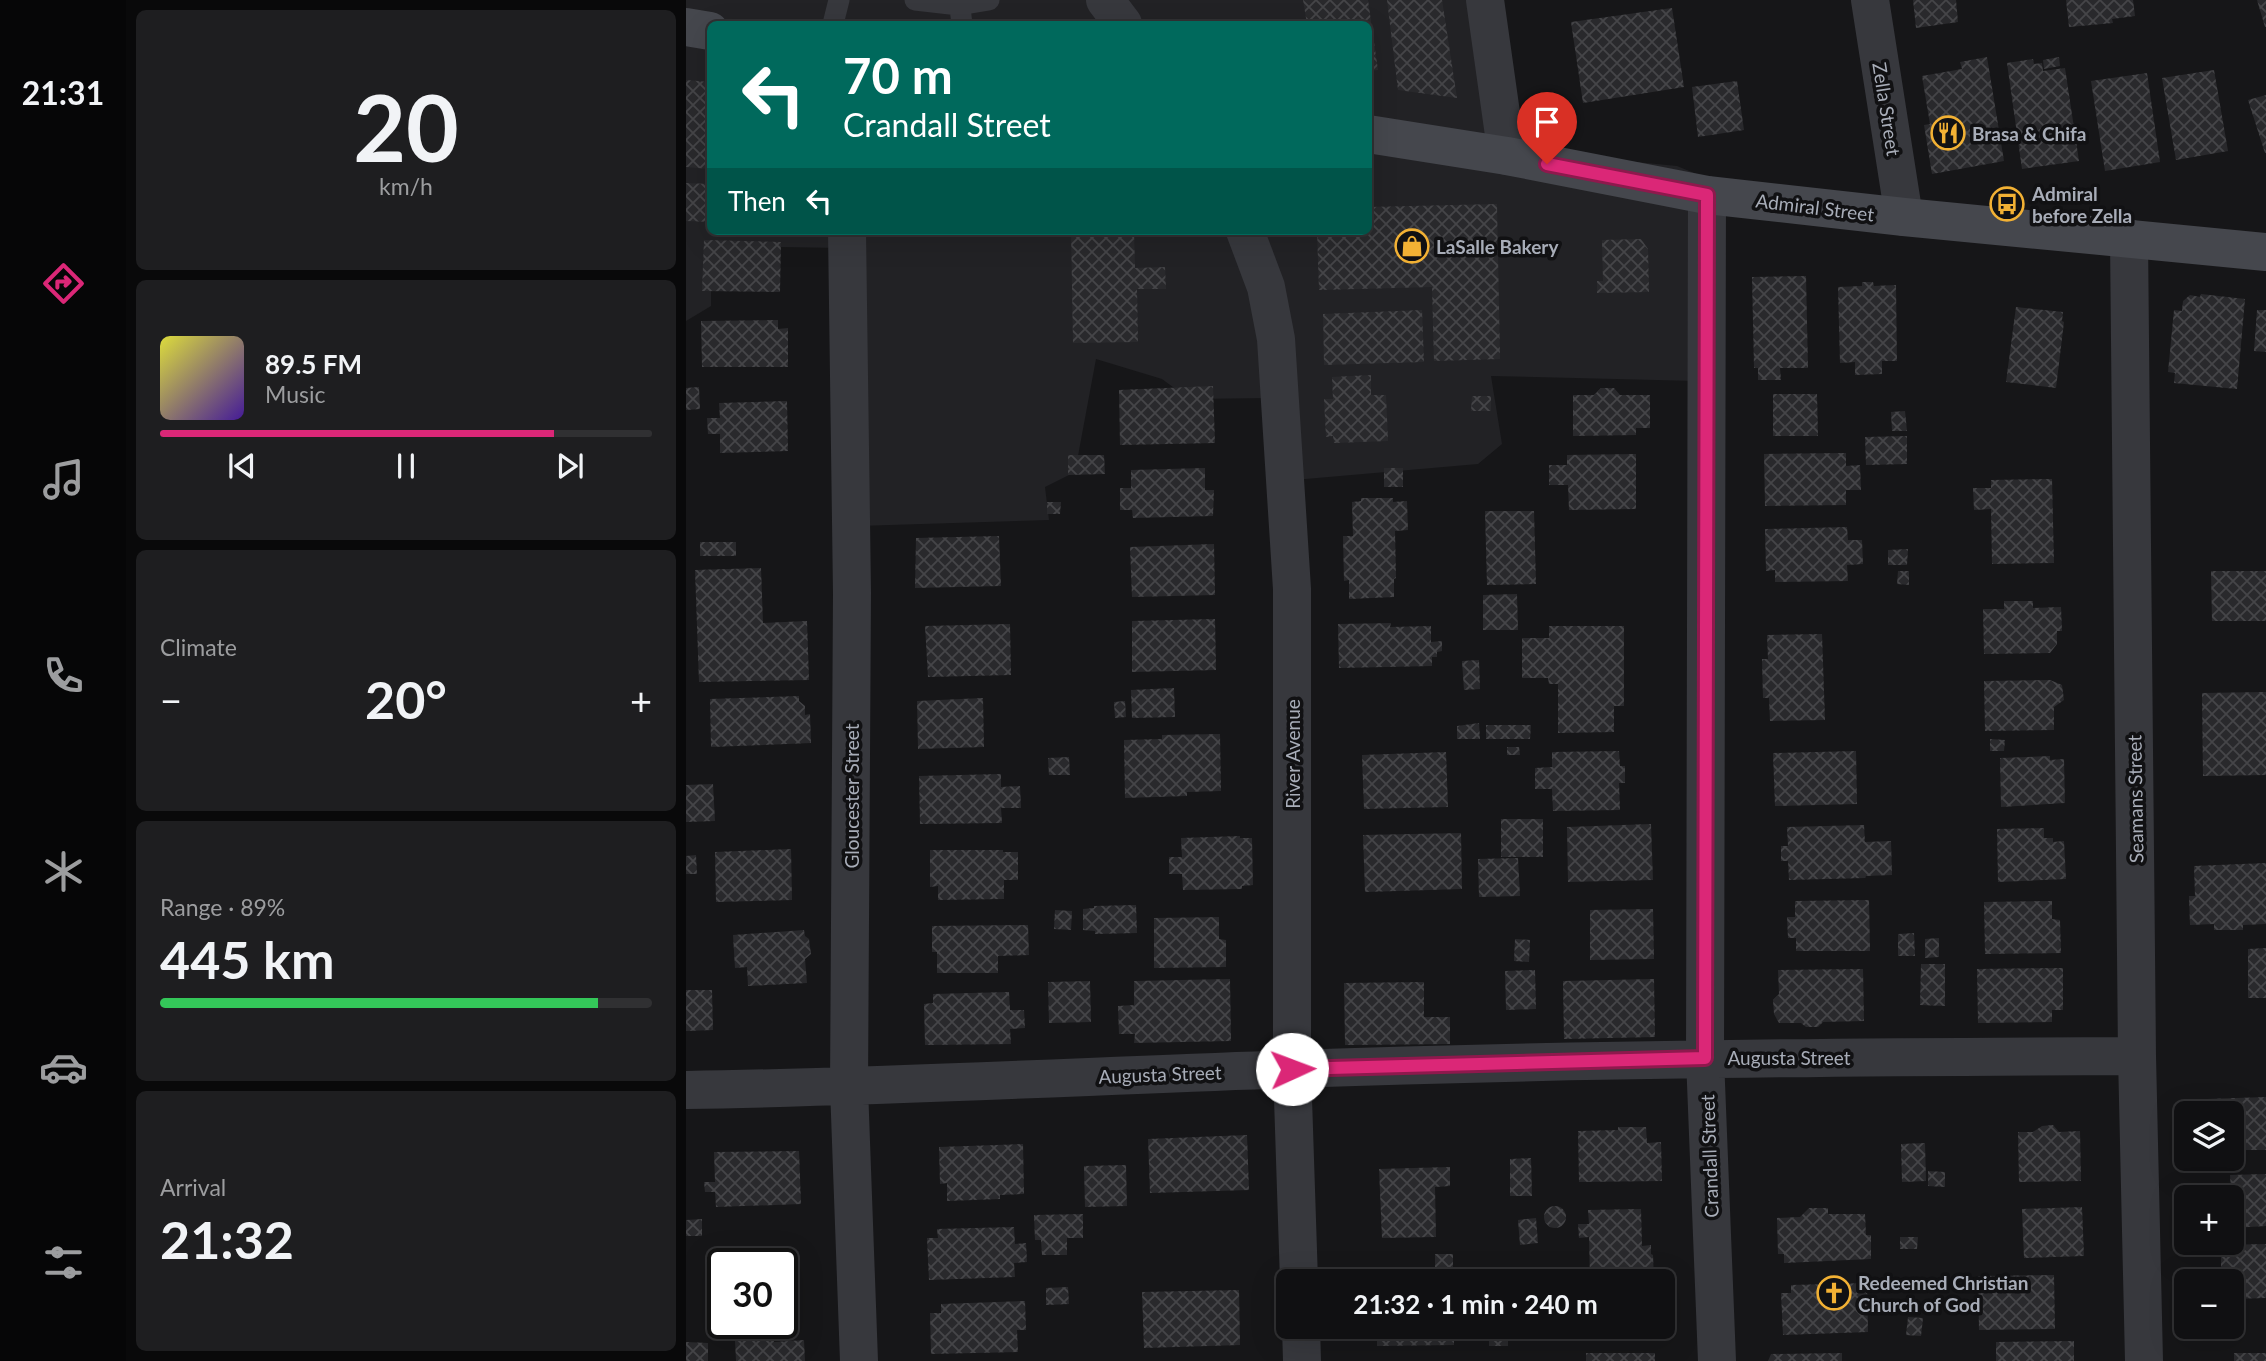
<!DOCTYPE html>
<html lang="en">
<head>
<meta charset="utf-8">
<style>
	:root { --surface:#101012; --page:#1e1e20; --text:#f1f3f6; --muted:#9c9d9f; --line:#303032; --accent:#db2777 }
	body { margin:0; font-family:Lato,sans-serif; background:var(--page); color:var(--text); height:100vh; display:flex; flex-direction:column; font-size:26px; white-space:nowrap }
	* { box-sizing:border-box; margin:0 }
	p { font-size:23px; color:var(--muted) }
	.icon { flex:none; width:38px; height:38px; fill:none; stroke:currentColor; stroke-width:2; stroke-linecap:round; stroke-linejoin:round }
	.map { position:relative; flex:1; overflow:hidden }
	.side { display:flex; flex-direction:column; gap:10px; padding:10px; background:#09090a; width:560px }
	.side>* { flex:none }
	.guide { position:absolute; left:21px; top:21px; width:665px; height:214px; border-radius:10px; box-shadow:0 7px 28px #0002,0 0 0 2px var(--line); background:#00695c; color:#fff; overflow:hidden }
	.buttons { position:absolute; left:1488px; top:1101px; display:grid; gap:14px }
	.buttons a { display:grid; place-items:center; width:70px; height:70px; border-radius:10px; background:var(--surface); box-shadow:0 7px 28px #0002,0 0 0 2px var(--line); font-size:35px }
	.speed { position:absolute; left:21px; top:1248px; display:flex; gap:14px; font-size:35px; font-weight:700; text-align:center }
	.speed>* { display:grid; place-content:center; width:91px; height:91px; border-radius:50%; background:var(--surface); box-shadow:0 7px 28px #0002,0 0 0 2px var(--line); line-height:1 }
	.speed .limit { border:4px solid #111; border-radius:10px; background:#fff; color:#111 }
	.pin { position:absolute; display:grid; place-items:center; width:60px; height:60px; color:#fff; margin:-72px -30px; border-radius:50% 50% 50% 0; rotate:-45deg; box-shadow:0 0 7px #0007 }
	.pin .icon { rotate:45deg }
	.me { position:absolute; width:77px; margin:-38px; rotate:88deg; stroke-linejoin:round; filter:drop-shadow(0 0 5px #0008) }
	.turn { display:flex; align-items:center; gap:24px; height:147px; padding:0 21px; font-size:32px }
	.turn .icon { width:91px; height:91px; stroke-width:2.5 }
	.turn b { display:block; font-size:49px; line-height:60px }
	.then { display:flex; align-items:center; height:66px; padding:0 21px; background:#0003; gap:14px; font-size:26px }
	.big { font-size:52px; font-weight:700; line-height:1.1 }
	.side .tile { flex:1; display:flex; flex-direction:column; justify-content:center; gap:10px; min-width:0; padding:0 24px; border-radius:10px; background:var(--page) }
	.side .dial { align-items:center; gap:0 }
	.dial b { font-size:91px; line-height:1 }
	.song { display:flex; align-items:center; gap:21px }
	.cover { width:84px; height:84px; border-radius:10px; background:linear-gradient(135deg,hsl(60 70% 55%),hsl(260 70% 35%)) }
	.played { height:7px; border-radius:4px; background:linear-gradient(90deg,var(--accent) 80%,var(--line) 80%) }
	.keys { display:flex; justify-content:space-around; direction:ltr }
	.heat { display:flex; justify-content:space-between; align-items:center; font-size:38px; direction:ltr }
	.charge { height:10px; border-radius:5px; background:linear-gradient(90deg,#34c759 89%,var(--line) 0) }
	.trip { position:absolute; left:590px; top:1269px; width:399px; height:70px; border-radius:10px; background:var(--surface); box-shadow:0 7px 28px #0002,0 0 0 2px var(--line); font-weight:700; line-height:70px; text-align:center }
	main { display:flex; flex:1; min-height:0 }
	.tabs { display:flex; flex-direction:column; width:126px; justify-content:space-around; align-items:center; background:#060607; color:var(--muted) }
	.tabs .icon { width:49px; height:49px }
	.tabs .selected { color:var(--accent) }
	.tabs b { font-size:32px; color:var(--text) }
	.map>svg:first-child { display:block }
	.built { fill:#222225; fill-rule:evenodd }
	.building { fill:url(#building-cross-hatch) }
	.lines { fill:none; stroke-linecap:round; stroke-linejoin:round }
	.service { stroke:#37383d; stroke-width:21 }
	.minor { stroke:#37383d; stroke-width:38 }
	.tertiary { stroke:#37383d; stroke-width:38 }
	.secondary { stroke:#45474d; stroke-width:38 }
	.route-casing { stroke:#8e194d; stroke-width:18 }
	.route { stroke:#db2777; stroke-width:12 }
	.labels { text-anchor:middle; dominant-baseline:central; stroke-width:7; stroke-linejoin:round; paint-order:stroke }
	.street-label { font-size:19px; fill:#a8adb8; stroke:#111113 }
	.poi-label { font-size:19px; font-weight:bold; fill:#a8adb8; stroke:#111113; text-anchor:start }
</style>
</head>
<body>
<main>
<nav class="tabs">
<b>21:31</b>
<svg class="icon selected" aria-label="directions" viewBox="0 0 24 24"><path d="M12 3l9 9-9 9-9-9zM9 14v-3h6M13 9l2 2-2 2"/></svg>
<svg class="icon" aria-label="music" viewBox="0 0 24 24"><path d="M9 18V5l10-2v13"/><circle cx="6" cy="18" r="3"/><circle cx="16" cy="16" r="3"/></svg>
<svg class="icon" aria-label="phone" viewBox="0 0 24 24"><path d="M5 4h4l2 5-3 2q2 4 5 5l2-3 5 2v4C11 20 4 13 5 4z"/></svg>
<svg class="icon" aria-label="climate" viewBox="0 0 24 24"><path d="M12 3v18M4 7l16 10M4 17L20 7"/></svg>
<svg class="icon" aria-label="car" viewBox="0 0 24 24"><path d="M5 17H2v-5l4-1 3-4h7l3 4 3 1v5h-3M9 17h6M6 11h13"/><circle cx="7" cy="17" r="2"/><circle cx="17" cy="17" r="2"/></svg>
<svg class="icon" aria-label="filters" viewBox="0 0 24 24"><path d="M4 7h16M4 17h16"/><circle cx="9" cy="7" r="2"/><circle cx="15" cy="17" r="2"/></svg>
</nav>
<section class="side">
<div class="tile dial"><b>20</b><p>km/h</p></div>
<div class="tile">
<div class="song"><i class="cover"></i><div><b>89.5 FM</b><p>Music</p></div></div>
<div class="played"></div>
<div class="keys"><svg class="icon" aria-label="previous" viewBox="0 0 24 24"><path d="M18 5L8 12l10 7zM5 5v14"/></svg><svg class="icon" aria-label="pause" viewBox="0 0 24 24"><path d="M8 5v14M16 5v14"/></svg><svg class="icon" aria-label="next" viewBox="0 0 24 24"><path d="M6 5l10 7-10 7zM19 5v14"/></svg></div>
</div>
<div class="tile"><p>Climate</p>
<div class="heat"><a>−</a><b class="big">20°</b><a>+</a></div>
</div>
<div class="tile"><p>Range · 89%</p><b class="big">445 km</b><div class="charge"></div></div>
<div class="tile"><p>Arrival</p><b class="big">21:32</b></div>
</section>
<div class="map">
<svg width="1580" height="1361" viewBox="0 0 1580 1361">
	<defs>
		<pattern id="building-cross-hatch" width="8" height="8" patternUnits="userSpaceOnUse" patternTransform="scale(1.75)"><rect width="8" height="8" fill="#29292c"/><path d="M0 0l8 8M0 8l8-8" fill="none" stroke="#454548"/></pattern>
	</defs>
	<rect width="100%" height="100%" fill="#161618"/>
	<path class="built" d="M0 0H797L818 145 889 156 991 166 1013 175 1011 381 805 376 816 444 792 464 608 480 593 398 503 399 476 379 410 359 389 472 359 487 363 520 172 526 154 248 25 246V306L0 321ZM24 24H682V231H24Z"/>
	<path class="building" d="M617 0H682L692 70 682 71V24H621Z
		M701 0H756L771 98 712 90Z
		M1227 0H1270L1272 22 1230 28Z
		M1380 0H1447L1449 16 1426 19 1427 23 1383 27Z
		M1571 0H1580V27H1579Z
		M986 8 998 87 897 103 885 22Z
		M1301 57 1318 161 1246 174 1238 125 1244 124 1236 76 1276 69 1274 62Z
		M1373 57 1374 66 1358 69 1357 60Z
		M1347 59 1348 64 1356 63 1357 71 1379 68 1393 161 1336 169 1321 63Z
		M1528 70 1542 151 1490 160 1476 78Z
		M1461 73 1474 162 1419 171 1405 81Z
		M0 80 24 82V169L0 167Z
		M1051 81 1058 130 1012 137 1006 87Z
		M1580 95V153H1579L1562 100Z
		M0 183 24 184V222L0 221Z
		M811 204 814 359 748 361 746 287 633 290 631 231H682V207Z
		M385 231H448L449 268 479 267 480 289H451L452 342 387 343Z
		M955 239 962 249 963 292 911 293V281H917L916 240Z
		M18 240 95 242 94 292 16 291Z
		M1120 276 1122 368H1094L1095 380H1072V368H1068L1066 277Z
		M1176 282H1187L1188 286 1210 285 1211 361H1196V374L1169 375V362L1154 363 1152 287 1176 286Z
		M1515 294 1559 299 1551 389 1488 383 1489 373 1482 372 1488 310 1496 311 1497 301 1504 295 1514 297Z
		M1330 307 1377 312 1376 321 1378 322 1370 388 1320 382Z
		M736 310 738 362 638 365 637 314Z
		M1571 310H1580V352L1568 351Z
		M92 320V329L102 328V367H16L15 321Z
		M685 375V395H700L702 441 648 443 647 436 640 437 638 399H647L646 377Z
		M527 386 529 443 434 445 433 390Z
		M13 387 14 409 0 410V388Z
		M915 388H928L934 395H964V428H950V435L887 436V395H908Z
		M1087 394H1131L1132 436H1087Z
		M786 396H805V411H785Z
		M101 401 102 451 34 453V434H22L21 418H34L33 403Z
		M1219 411 1221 431H1206L1205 412Z
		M1221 436V464L1180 465 1179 437Z
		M1160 453V466L1174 465 1175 490H1160V505L1079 506 1078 454Z
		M950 454V509L883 510 882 485H863V465H881V455Z
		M382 455H418L419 474 382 475Z
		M519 468V490H528L527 516 447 518 446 510H434V488H445V470Z
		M698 468H717V487H698Z
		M1366 479 1368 563 1306 564 1305 509 1288 510 1287 488H1305V480Z
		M675 498H707V502L721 501 722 530 709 531 710 578 708 579V597L663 599V580L658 581 657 536H667L666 502 675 501Z
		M361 502H375L374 514H361Z
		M799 511H848L850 584 801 585Z
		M1161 527 1162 540H1176L1177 564 1161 565 1162 581 1089 582V570L1080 571 1079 529Z
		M313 536 315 586 229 588 230 538Z
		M14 542H50V556H14Z
		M528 544 529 595 446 597 444 547Z
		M1222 549 1221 565H1202V550Z
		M75 568 77 623 121 621 123 680 13 682 9 570Z
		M1212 571H1223V585L1211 584Z
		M1525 571H1580V621H1526Z
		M831 594 832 630H797V595Z
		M1318 601H1347V608L1375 607 1376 631H1371V644L1364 653 1298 654 1297 609H1318Z
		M529 619 530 670 446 672V621Z
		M705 623 704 627 745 626V642L756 641V651L751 652V657H746V666L653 668 652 624Z
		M324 624 325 675 242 677 239 626Z
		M863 626H938V706H928V732L872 733V684H863L862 678H836V638H863Z
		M1136 634 1139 720 1084 721 1083 698H1077L1076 659H1082L1081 635Z
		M793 660 794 689 778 690 776 661Z
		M1364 680 1376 685 1378 700 1368 707V730L1299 731 1298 681Z
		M488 688 489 717 446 718 445 690Z
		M1580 692V775L1517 776 1516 693Z
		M113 696V701L119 706V715L124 714 125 743 25 747 24 699Z
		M297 698 298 747 232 749 231 701Z
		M439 701 440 717 429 718 428 702Z
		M793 723 794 739H771V726Z
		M800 725H845L844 739H800Z
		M534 734 535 791 501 792V796L439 798 438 740 476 739V735Z
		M1304 739 1319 740 1318 751H1304Z
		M821 747H833L834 755H821Z
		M933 751 934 766H939V783H933L934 810 867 811 866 789H849V768L866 767V752Z
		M1170 751 1171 804 1089 806 1087 753Z
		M760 752 762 807 678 809 676 755Z
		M1364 756V760L1378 759 1379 803 1315 807 1314 758Z
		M383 757 384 775H363L362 758Z
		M315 774V787L334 786 335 808H315L316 823 234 824 233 776Z
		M27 784 29 821 0 822V785Z
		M815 819H857V857H815Z
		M965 824 967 880 882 882 881 827Z
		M1178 825 1179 842 1205 841 1206 875 1180 876 1179 878 1103 880 1102 861H1095V846H1102L1101 827Z
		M1358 828V838H1367V842L1378 841 1380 879 1312 882 1311 829Z
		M775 833 776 889 679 892 677 835Z
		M554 836V838H566L567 885 556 886V889L497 890 496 874H483V857H496L495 838Z
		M105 849 106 900 30 902 29 852Z
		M244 850H317V852H332V880H318V899L252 900V886L244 887Z
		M10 855 11 874H0V856Z
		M832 858 834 896 793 897 792 859Z
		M1580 863V924L1557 925V930H1528V924L1504 925 1503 896H1509L1508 866Z
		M1183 900 1184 951H1110V938H1102L1101 917H1109V901Z
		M1366 901V919L1374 920 1375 953 1299 954 1298 902Z
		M450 905 451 933 409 934V931L397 930V909L408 908V906Z
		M967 909 968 959 904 960V910Z
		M369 910 386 911 385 930 368 929Z
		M533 917V939L540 940V967L468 968V918Z
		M342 925 343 955 312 956V973H251V952H246V926Z
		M118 930 119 936 123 939 125 954 119 959 121 983 62 986 61 967 49 968 47 935Z
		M1228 933 1229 956H1212V934Z
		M1253 938V957L1239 958V939Z
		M829 939 844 940 843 962 828 961Z
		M1580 948V998H1562V949Z
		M1235 964H1259V1006L1234 1005Z
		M1377 968V1010H1366V1022L1292 1023 1291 969Z
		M1177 969 1178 1021 1137 1022 1132 1027H1120L1115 1023H1093L1088 1014 1087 1000 1093 994 1092 970Z
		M849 970 850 1009 820 1010 819 971Z
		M544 979 545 1041 448 1043 449 1034H433L432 1006 448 1005V981Z
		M968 979 969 1037 878 1039 877 981Z
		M404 981 405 1022 363 1023 362 982Z
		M738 982V1017H764V1044L659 1045 658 983Z
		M0 990H26L27 1030 0 1031Z
		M323 992 324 1010H338L339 1028 324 1029 325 1044 239 1045 238 1004 247 1003V994Z
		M1580 1097V1150H1545V1113H1515L1516 1107 1521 1099Z
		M1367 1125 1373 1132 1394 1131 1395 1181 1333 1182 1332 1132H1347L1356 1126Z
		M932 1127H960L961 1143 975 1142 976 1181 893 1182 892 1131 932 1130Z
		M561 1135 563 1190 464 1193 462 1139Z
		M1239 1143 1240 1181 1216 1182 1215 1144Z
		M337 1144 338 1194 314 1195V1199L261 1201V1183L254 1184 253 1147Z
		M113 1151 115 1204 30 1207 29 1192H19L18 1182H29L28 1152Z
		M845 1158 846 1196H824V1159Z
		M440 1165 441 1206 399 1207 398 1166Z
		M764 1167V1186L749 1187 750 1237 696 1238 693 1169Z
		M1242 1171 1259 1172V1187L1242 1186Z
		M1580 1174V1226L1547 1228 1544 1175Z
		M858 1217a11 11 0 1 1 22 0a11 11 0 1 1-22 0Z
		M1396 1207 1398 1256 1338 1258 1336 1209Z
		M1123 1208H1142V1214H1179L1180 1235H1185V1259L1098 1263V1254H1092L1091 1218 1114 1217Z
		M955 1209 956 1246 965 1245V1254L967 1255 968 1281H904L903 1237 893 1238 892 1224H903L902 1210Z
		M397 1214V1238H381V1255H356L355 1240H349L348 1215Z
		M850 1218 852 1243 834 1245 832 1220Z
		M16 1219V1236H0V1220Z
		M328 1227 329 1244 340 1243 341 1262 328 1263 329 1277 243 1280 241 1238H252L251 1229Z
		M1214 1237H1232L1231 1249H1214Z
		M1580 1244V1298L1546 1299 1545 1276H1535V1245Z
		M749 1254H767V1269H749Z
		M1368 1275 1369 1329 1293 1330 1292 1276Z
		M1181 1283 1182 1332 1097 1335 1095 1293H1105V1285Z
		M382 1287 383 1304 360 1305V1288Z
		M553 1290 554 1345 458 1348 456 1292Z
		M339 1301 340 1330H331L332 1352 245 1354 244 1313H255V1304Z
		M1222 1317 1237 1318 1235 1336 1220 1335Z
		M52 1323H87L88 1342 118 1340 119 1361H50L49 1341H54Z
		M691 1326H768V1345L691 1346Z
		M803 1331 822 1332V1346H803Z
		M1388 1341V1361H1310V1342Z
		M0 1342 22 1343V1361H0Z
		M900 1353H969V1361H900Z
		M1156 1353V1361H1082L1085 1354Z
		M1548 1353H1580V1361H1548Z"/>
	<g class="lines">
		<path class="service" d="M229 0 273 5 303 0
			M273 0 276 24
			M147 24 153 0"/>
		<path class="minor" d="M799 0 821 156
			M1184 0 1218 217
			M1021 195 1019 1058 1031 1361
			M161 231 166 593 163 1087 173 1361
			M1443 238 1451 1056 1458 1361
			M0 1090C202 1087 403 1076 605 1069 887 1059 1169 1057 1451 1056"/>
		<path class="tertiary" d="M419 0 437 24
			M559 231 580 287 590 339 606 589V1068L613 1281
			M615 1326 616 1361"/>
		<path class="secondary" d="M0 27 24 31
			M682 134 821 156 1021 195 1218 217 1580 252"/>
	</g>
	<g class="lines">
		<defs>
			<path id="route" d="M606 1069 1019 1058 1021 195 861 164"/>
		</defs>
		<use href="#route" class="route-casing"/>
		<use href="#route" class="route"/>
	</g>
	<defs>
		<symbol id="restaurant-ring" viewBox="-11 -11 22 22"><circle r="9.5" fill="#111113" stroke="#f2b134" stroke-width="1.5"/><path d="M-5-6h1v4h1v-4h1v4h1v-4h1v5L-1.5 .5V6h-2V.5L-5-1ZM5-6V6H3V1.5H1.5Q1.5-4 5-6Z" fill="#f2b134"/></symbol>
		<symbol id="bus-ring" viewBox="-11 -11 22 22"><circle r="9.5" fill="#111113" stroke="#f2b134" stroke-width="1.5"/><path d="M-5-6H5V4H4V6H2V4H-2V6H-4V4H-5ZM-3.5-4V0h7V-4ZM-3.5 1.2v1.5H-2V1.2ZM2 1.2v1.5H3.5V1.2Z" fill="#f2b134"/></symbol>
		<symbol id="shop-ring" viewBox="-11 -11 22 22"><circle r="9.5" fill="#111113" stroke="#f2b134" stroke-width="1.5"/><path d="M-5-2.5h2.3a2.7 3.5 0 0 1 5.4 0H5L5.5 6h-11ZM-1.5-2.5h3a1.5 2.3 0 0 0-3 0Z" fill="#f2b134"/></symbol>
		<symbol id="church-ring" viewBox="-11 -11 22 22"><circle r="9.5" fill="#111113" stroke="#f2b134" stroke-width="1.5"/><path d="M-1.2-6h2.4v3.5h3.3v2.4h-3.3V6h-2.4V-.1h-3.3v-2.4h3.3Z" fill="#f2b134"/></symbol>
	</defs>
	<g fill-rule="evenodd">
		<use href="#restaurant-ring" x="1243" y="114" width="38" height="38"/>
		<use href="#bus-ring" x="1302" y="185" width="38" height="38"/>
		<use href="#shop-ring" x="707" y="227" width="38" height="38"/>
		<use href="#church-ring" x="1129" y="1274" width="38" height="38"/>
	</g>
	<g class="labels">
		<g class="street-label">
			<text transform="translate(1201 109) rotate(81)">Zella Street</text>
			<text transform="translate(1129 207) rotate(7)">Admiral Street</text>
			<text transform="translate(606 754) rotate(-90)">River Avenue</text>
			<text transform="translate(165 796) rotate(-90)">Gloucester Street</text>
			<text transform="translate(1449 799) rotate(-91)">Seamans Street</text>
			<text x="1103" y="1057">Augusta Street</text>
			<text transform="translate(474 1074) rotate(-2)">Augusta Street</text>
			<text transform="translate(1023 1156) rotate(-92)">Crandall Street</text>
		</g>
		<g class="poi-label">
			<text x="1286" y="133">Brasa &amp; Chifa</text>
			<text x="1346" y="193">Admiral<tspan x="1346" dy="22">before Zella</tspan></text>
			<text x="750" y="246">LaSalle Bakery</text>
			<text x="1172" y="1282">Redeemed Christian<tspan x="1172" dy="22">Church of God</tspan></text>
		</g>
	</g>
</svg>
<div class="buttons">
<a><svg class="icon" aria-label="layers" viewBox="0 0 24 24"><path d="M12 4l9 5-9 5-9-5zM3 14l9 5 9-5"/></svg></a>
<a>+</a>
<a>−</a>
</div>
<div class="speed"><div class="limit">30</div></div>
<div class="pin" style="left:861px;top:164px;background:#d93025"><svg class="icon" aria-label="arrive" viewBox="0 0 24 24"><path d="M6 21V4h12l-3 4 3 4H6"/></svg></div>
<svg class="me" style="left:606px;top:1069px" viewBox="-20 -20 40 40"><circle r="19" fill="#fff"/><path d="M0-13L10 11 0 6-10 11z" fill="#db2777"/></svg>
<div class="trip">21:32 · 1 min · 240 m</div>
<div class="guide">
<div class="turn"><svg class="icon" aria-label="left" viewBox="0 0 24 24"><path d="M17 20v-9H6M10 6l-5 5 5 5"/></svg><div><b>70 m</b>Crandall Street</div></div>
<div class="then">Then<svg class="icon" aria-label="left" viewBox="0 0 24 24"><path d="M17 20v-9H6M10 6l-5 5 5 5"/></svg></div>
</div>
</div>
</main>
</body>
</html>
